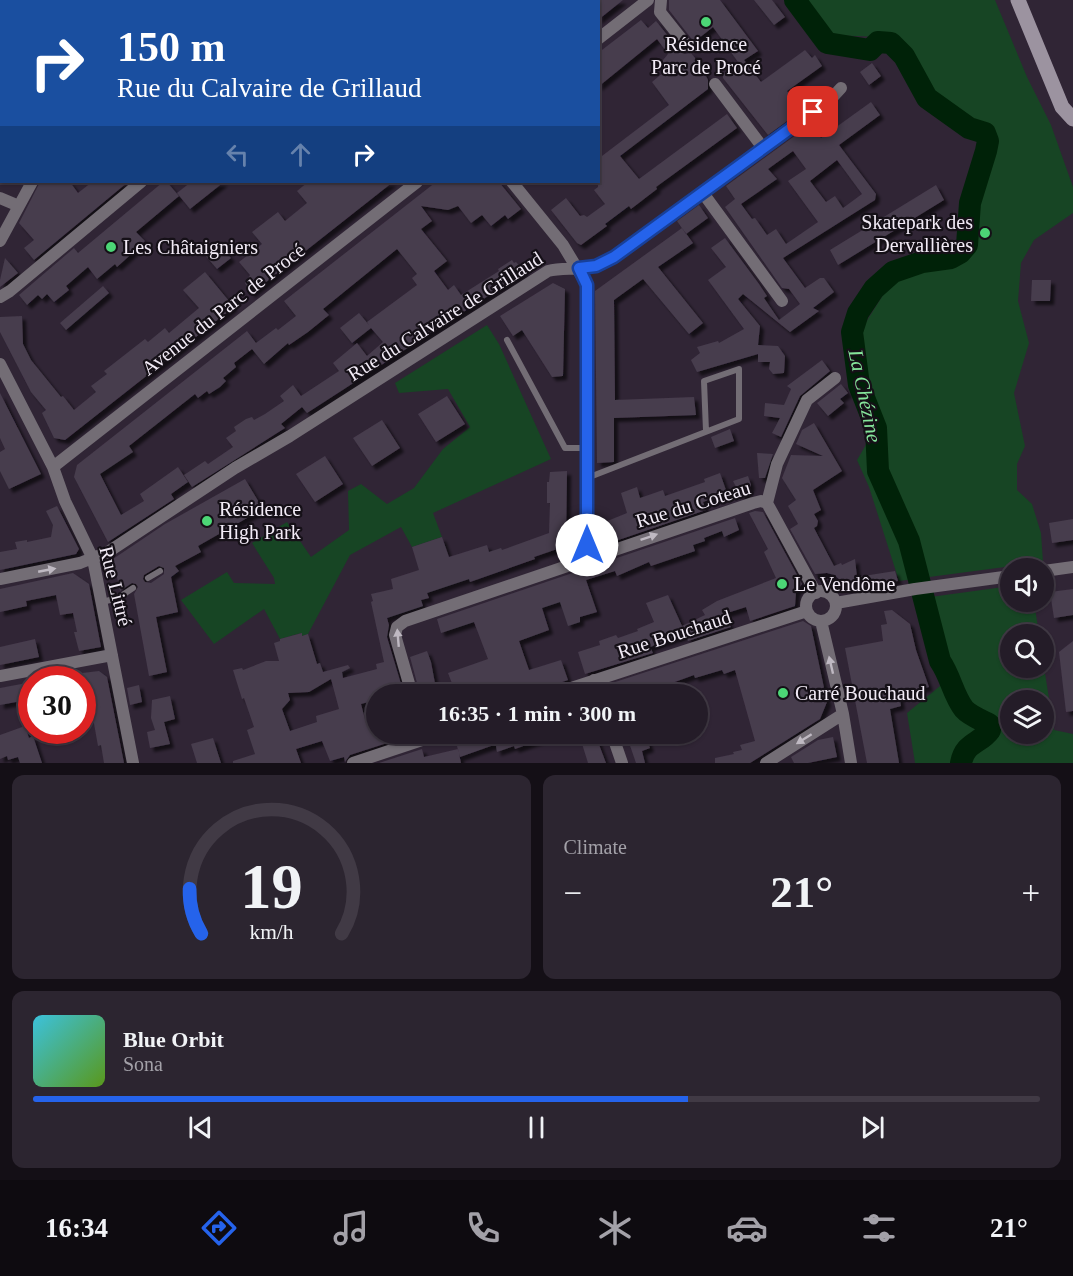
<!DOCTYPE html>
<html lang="en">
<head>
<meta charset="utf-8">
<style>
	:root { --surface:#241c28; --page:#2c2530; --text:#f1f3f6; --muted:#a3a1a8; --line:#413a45; --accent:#2563eb }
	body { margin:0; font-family:"Times New Roman",serif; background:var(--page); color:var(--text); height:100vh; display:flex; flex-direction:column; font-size:22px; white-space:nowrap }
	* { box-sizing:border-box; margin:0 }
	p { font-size:20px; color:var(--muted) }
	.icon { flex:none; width:33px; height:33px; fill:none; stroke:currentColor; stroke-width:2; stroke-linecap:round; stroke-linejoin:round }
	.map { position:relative; height:763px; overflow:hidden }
	.panel { display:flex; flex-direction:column; gap:12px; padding:12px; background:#140f16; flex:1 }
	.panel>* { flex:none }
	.banner { position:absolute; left:0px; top:0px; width:600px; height:183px; box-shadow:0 2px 4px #0004,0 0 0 2px var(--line); background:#1a4fa0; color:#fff; overflow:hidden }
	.buttons { position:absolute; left:1000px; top:558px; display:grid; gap:12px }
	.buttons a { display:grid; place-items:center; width:54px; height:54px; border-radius:50%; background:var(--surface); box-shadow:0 2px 4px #0004,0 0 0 2px var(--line); font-size:30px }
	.speed { position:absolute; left:18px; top:666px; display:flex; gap:12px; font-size:30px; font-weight:700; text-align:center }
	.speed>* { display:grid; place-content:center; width:78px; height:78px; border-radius:50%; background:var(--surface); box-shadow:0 2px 4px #0004,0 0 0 2px var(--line); line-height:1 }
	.speed .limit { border:9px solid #d22; background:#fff; color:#111 }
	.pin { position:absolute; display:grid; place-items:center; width:51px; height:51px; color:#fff; margin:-26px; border-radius:12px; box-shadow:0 3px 9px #0006 }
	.me { position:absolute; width:66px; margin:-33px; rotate:0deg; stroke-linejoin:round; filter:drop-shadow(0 0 4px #0008) }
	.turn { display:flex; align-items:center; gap:21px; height:126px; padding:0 18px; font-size:27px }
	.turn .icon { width:78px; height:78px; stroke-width:2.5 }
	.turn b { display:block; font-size:42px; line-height:51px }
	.lanes { display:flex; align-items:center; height:57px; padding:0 18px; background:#0003; justify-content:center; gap:30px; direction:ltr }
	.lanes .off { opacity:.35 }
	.big { font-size:45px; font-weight:800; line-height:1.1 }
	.panel .card { flex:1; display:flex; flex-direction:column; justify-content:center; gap:9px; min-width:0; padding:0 21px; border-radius:12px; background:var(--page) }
	.panel .dial { align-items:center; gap:0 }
	.dial svg { height:156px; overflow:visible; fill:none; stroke:var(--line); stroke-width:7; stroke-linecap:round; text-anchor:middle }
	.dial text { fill:var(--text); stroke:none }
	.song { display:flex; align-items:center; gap:18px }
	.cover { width:72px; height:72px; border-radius:9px; background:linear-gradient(135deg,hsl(190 70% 55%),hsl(90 70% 35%)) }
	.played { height:6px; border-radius:3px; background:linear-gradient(90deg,var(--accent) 65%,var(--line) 65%) }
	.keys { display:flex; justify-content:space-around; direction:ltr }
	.heat { display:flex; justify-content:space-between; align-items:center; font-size:33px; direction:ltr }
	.panel .tiles { flex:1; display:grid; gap:12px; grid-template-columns:1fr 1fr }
	.card:last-child { grid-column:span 2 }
	.trip { position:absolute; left:366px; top:684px; width:342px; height:60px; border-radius:30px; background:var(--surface); box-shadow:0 2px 4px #0004,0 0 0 2px var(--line); font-weight:800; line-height:60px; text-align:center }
	.dock { display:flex; height:96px; justify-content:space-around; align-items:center; background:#0e0b10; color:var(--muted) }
	.dock .icon { width:42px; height:42px }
	.dock .active { color:var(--accent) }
	.dock b { font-size:27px; color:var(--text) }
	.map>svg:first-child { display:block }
	.green { fill:#174524; fill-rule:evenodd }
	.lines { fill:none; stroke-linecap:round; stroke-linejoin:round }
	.river { stroke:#002208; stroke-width:22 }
	.building { fill:#473c4d; fill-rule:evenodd; filter:url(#shadow) }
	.service { stroke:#736d75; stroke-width:6 }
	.minor { stroke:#736d75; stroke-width:12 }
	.secondary { stroke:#9c93a0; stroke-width:15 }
	.oneway { fill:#bfb9c2 }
	.route-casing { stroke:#184099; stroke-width:15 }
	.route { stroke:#2563eb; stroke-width:10 }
	.poi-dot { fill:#4cd676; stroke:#151017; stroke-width:2 }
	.labels { text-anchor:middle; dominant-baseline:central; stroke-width:4.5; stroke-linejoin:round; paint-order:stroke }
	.poi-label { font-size:20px; fill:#f2ebf6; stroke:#151017; text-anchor:start }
	.street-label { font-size:20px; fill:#f2ebf6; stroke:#151017 }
	.water-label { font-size:21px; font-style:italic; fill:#86e59b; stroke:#151017 }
</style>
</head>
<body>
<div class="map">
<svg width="1073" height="763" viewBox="0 0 1073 763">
	<defs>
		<filter id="shadow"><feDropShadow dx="4" dy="4" stdDeviation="1.5" flood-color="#0009"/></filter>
	</defs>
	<rect width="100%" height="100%" fill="#302535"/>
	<path class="green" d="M805 0H995L1027 77 1051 125 1073 187V213L1034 240 1021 263 1018 301 1029 343 1014 393 1025 446 1017 464V490L1032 504 1041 533 1043 562 899 581 869 487 857 460 874 431 873 410 865 386 855 340 893 279 944 265 964 256C972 238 970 224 974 205 979 180 993 158 993 131L971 125 934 96 900 42 882 37 830 35Z
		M487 325 499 344 551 459 433 513 442 537 412 547 401 527 350 555 308 634 302 636 301 633 280 639 264 609 214 644 181 600 227 572 234 583 275 584 274 578 252 543 287 522 311 557 349 530 348 491 361 484 387 504 414 488 443 449 470 427 448 389 399 393 395 383Z
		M1011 586V602H1034L1039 634H1011V668L1044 667 1054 730 1073 734V763H915L907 713 940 686 928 617 923 598ZM1044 700V734H1011V700Z"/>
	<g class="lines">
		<path class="river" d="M795 0 827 43 870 50 878 42 891 43 904 56 927 98 969 128 985 133 988 141 986 151 970 203 967 245 960 253 951 258 922 262 893 272 874 289 858 313 852 332 859 385 876 428 878 471 909 541 940 661C951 677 953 695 964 709 969 715 981 720 989 724L990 730C980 744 965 742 961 763"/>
	</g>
	<path class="building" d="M598 0H623L598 20Z
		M669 0H720L758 51 744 60 761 82 805 50 812 58 815 55 822 66 787 91 801 111 768 135 723 78V74L738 62 713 27 694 42 669 10Z
		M754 0H772L785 17 774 25Z
		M641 20 648 28 656 21 681 52 685 54 691 53 700 64 708 80V89L620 156 639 179 727 114 737 128 656 187 657 189 631 209 629 206 605 224 607 226 581 245 577 243 551 210 566 198 580 216 584 215 587 217 605 204 594 190 598 187V159L669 105 652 82 664 72 659 65 668 54 657 39 598 87V53Z
		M872 63 881 76 869 85 860 72Z
		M871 102 880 115 839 145 876 194 875 200 783 258 805 288 820 278H824L834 292 813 308 819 311 790 332 743 294 738 299 760 326 758 345 778 346 785 356 784 373 773 374 769 369 770 362H758V354L697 372 691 360 700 353 697 347 718 341 719 343 744 329 708 280 726 267 711 248 725 238 759 284 767 296 764 298 779 320 800 304 789 289 782 288 725 207 735 199 726 186 811 124 821 138ZM793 151 806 169 788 181 818 222 786 244 776 229 767 235 755 218 752 219 741 204 777 179 768 169ZM837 160 862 194 843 208 835 196 826 202 810 181Z
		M40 182H70L78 193 92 182H128L34 260 24 248 34 240 19 223Z
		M163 182H167L179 196 136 232 145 241 127 258 117 267 115 264 97 279 88 267 66 286 69 290 54 302 47 294 42 299 38 295 27 305 19 295 74 248 78 253Z
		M191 182H224L190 209 177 193Z
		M308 182H393L251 294 245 283 250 275 239 262 262 244 252 232 278 212 285 221 307 203 297 191Z
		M436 182H499L521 209 508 219 505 215 491 226 482 215 471 223 458 206 448 210 421 206 432 221 421 229 447 261 434 271 448 290 454 285 461 295 499 271 498 269 512 260 514 263 516 262 525 272 307 413 302 407 281 424 285 428 192 487 184 475 205 461 208 464 233 447 226 438 236 431 234 427 246 419 252 417 254 420 265 414 284 401 280 396 293 385 301 396 339 371 333 363 357 343 367 356 383 342 371 328 352 343 340 328 359 313 369 325 367 322 417 285 412 278 417 274 397 249 323 309 329 315 308 332 289 345 288 343 264 364 252 349 234 363 236 367 223 378 226 381 220 387 209 394 207 391 198 398 195 394 129 446 133 452 100 474 121 515 144 501 140 494 178 467 188 482 171 494 174 499 108 542 74 477 77 465 247 331 256 343 276 328 278 330 296 316 284 301Z
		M936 185 944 200 838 265 830 250Z
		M699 205 708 218 686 234 677 221Z
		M682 228 693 243 658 267 703 323 689 334 643 279 614 300 615 400 694 397 696 415 614 418V462L597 463 595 291Z
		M217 242 231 258 217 269 204 254Z
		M5 258 18 273 0 287V280Z
		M205 272 234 307 65 440 54 438 42 413 46 410 31 392 0 332V317L22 316 23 344 31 360 61 397 63 396 74 410 96 392 91 386 107 374 104 371 145 339 148 342 165 328 169 333 199 308 183 290Z
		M1032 280H1051L1050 301H1031Z
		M553 283 565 289 563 376 552 377 522 330 513 336 500 316Z
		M103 286 109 293 66 330 60 323Z
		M822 360 830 371 800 396 781 437 772 433 780 418 764 416 765 403 784 405 791 389 787 386Z
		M841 384 848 393 840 399 844 403 828 416 817 403Z
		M0 393 41 474 9 489 0 471V452L5 449 0 438Z
		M447 396 465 424 436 442 418 414Z
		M382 420 400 448 372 466 353 438Z
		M814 423 842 471 813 490 821 510 814 514 818 521 817 526 814 528 834 566 841 563 842 565 855 559 857 577 895 571 898 581 847 589 844 583 834 575 827 573 815 574 790 529 798 524 788 506 796 500 782 478 791 455 823 456 796 444 802 430Z
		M730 429 734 441 715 448 711 437Z
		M757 453 773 454 765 478H759Z
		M325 456 343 484 315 502 296 474Z
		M567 471 566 546 534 557 535 559 470 582 469 579 427 593 429 598 421 600 423 606 387 618 389 625 387 637 404 694H376V700L361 704 366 723 376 720V734H415L350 755 345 762 344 757 330 761 322 741 296 749 301 763H233V761L255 754 247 730 254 727 244 698 242 699 233 670 242 668 243 670 266 661H279L274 643 280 641V639L302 633V636L308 634 317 664 320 663 323 672 348 665 350 668 342 672 343 678 377 669 376 664 384 662 371 602 373 601 371 594 393 589 391 579 419 570 412 547 442 537 449 557 487 545 489 552 501 548 502 550 549 533 550 503H547V482H549L550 472ZM331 679 339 709 316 716 317 722 290 731 282 709 290 700 288 693 309 692Z
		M720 473 727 493 703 502 706 510 604 545 595 538V526L627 513 621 493 637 487 640 498 663 490 665 496 705 482 704 479Z
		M748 476 751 485 746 497 742 498 733 481Z
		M245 479 263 509 198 546 201 552 175 566 179 571 171 577 178 612 156 617 167 672 149 676 134 594 138 587 136 584 132 583 120 591 113 559 165 524ZM159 566 164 568V574L151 583 145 582 143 579 144 575Z
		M57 506 79 549 76 554 0 570V552L17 549 15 542 27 540V542L51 537 53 525 46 511Z
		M755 511 763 512 802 584 796 592 795 606 750 621 746 607 724 614 731 627 688 641 686 635 650 647 653 653 585 674 578 652 600 645 599 641 616 635 618 638 638 631 637 629 654 622 646 603 668 595 682 626 705 615 702 610 717 601 776 578 764 552 768 549 749 513Z
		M735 518 739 530 724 537 722 531 704 538 705 541 693 545 695 551 651 566 649 562 617 576 615 571 586 580 597 612 580 617V622L568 626 560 602 542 608 549 630 519 641 529 670 561 660 568 680 536 691 534 685 508 694H456L448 673 488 659 474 622 441 633 437 619Z
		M1073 519V540L1052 543 1049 523Z
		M73 573 89 584 101 647 79 651 74 632H77L73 613 60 615 56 595 26 601 27 606 0 612V589Z
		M1073 589V615L1054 618 1050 592Z
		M892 610 910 624 916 650 929 687 899 694 901 706 890 709 899 763H867L845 648 883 641 881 625 887 624 884 611Z
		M803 621 811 626 827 702 820 719 750 763H715V758L734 754 733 752 742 750 740 745 755 741 735 670 724 674 722 670 695 678 694 675 672 683 673 687 660 691 658 687 636 694H612L609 684Z
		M35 639 39 657 0 665V647Z
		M1073 641V711L1066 712 1059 652Z
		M427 651 431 662 437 694H420L410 657Z
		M99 671 107 677 124 763H104L101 745 98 746 88 690 82 691V673Z
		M32 682V699L0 705V688Z
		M139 685 142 702 130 705 127 688Z
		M170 696 175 719 164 722 170 744 150 748 147 732 155 730 151 718 152 700Z
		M25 726 29 738 33 736 42 763H20L18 757 8 760 7 756 0 759V735Z
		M470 734H554V735L515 749 514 746 497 752 496 746H491L460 757 455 739Z
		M579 734H595L606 763H588Z
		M626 734H645L650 748 642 751 645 763H636Z
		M833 737 837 757 808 763H794L791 757 818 740Z
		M213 738 221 763H197L191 744Z
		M422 749 424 757 458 749 461 763H379Z"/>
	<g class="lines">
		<path class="service" d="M507 340 565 448H586
			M587 478 739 419V369L704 381 706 431
			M148 578 160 571
			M102 602 118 598 133 588"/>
		<path class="minor" d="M368 0 369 2
			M661 0 660 12 687 46
			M130 2 131 0
			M357 2 358 0
			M460 2 462 0
			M598 39 648 0
			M715 84 763 148
			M512 182 563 245 587 285V558
			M703 193 782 301
			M0 198 19 206
			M0 241 32 182
			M0 297 10 291 141 182
			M0 364 53 467 65 501 93 559 133 763
			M53 467 417 182
			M767 503 777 464 807 400 835 378
			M1044 571 1073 567
			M0 579 80 563 108 552 235 468 290 436 548 271C564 267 580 271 596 265 602 263 608 260 614 257L830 100 841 88
			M806 606a15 15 0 1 1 30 0a15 15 0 1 1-30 0Z
			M836 603 915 589 1011 576
			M821 621 843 714 851 763
			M0 676 112 655
			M594 680 599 694
			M412 694 395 635 397 627 405 621 753 503 761 501 767 503 816 593
			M553 694 807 611
			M612 734 622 763
			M353 763 440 734
			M766 763 843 714"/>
		<path class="secondary" d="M1018 0 1062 107 1073 119"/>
	</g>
	<defs><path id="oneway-solid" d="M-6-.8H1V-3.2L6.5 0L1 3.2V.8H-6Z" transform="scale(1.5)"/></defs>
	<g class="oneway">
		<use href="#oneway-solid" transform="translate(649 537) rotate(-19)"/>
		<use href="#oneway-solid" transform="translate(47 570) rotate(-11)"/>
		<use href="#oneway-solid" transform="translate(398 638) rotate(-95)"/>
		<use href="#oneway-solid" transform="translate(831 665) rotate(-103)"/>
		<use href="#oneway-solid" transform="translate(804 739) rotate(148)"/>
	</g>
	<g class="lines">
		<defs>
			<path id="route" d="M587 545V285L579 268 596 266 614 257 813 112"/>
		</defs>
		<use href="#route" class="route-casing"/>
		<use href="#route" class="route"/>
	</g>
	<g class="poi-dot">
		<circle cx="706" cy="22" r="6"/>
		<circle cx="985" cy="233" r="6"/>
		<circle cx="111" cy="247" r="6"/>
		<circle cx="207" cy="521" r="6"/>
		<circle cx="782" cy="584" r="6"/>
		<circle cx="783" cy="693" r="6"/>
	</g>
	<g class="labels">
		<g class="poi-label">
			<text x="706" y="44" text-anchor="middle">Résidence<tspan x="706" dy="23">Parc de Procé</tspan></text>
			<text x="973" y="222" text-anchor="end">Skatepark des<tspan x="973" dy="23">Dervallières</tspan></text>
			<text x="123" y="247">Les Châtaigniers</text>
			<text x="219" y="509">Résidence<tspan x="219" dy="23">High Park</tspan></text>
			<text x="794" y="584">Le Vendôme</text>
			<text x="795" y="693">Carré Bouchaud</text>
		</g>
		<g class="street-label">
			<text transform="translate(223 309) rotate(-38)">Avenue du Parc de Procé</text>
			<text transform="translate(445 316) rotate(-32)">Rue du Calvaire de Grillaud</text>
			<text transform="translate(693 504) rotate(-17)">Rue du Coteau</text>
			<text transform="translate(116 586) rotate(76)">Rue Littré</text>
			<text transform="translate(674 634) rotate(-18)">Rue Bouchaud</text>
		</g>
		<g class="water-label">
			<text transform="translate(865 396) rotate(78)">La Chézine</text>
		</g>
	</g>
</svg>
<div class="buttons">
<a><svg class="icon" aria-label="sound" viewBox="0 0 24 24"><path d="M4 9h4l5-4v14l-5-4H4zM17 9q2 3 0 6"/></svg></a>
<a><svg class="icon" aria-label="search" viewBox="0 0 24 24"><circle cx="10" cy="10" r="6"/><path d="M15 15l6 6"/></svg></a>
<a><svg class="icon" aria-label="layers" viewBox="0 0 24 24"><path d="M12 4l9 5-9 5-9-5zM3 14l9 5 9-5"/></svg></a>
</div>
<div class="speed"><div class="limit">30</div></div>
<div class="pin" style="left:813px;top:112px;background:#d93025"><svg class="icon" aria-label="arrive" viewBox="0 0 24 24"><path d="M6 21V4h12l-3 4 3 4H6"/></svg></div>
<svg class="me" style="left:587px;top:545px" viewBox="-20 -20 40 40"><circle r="19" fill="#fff"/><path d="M0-13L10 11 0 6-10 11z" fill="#2563eb"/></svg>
<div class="trip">16:35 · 1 min · 300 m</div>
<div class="banner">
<div class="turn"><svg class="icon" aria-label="right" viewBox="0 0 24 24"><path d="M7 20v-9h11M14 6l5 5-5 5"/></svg><div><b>150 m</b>Rue du Calvaire de Grillaud</div></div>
<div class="lanes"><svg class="icon off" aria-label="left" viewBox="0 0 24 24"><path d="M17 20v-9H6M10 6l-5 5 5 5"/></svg><svg class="icon off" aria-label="ahead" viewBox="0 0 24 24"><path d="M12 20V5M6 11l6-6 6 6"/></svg><svg class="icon" aria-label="right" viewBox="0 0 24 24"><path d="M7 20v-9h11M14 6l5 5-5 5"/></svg></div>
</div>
</div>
<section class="panel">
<div class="tiles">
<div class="card dial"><svg viewBox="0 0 100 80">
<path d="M14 69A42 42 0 1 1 86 69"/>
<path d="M14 69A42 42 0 0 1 8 46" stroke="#2563eb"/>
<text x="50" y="56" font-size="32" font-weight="700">19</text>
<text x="50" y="72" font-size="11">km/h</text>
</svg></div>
<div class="card"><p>Climate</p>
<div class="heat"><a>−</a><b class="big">21°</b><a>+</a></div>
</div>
<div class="card">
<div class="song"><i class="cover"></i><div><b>Blue Orbit</b><p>Sona</p></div></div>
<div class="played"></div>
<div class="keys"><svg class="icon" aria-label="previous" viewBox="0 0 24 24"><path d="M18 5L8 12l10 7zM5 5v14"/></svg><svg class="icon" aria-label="pause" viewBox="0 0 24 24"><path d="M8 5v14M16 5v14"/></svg><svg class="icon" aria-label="next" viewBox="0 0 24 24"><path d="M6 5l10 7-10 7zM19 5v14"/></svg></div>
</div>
</div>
</section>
<nav class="dock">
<b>16:34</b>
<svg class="icon active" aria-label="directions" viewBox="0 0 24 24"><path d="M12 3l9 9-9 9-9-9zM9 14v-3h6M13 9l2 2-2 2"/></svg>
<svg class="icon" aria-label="music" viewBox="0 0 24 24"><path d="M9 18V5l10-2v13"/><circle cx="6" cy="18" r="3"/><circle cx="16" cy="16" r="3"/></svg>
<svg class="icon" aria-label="phone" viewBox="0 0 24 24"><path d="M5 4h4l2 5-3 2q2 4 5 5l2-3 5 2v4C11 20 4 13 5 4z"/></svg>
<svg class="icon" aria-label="climate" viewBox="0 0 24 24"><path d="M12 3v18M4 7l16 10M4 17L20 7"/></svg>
<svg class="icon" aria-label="car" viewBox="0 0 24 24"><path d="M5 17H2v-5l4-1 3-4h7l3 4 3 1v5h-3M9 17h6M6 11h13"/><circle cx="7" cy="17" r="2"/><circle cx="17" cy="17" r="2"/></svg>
<svg class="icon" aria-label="filters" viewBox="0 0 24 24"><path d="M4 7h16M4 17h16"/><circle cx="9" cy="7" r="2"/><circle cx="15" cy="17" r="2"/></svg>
<b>21°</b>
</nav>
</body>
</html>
